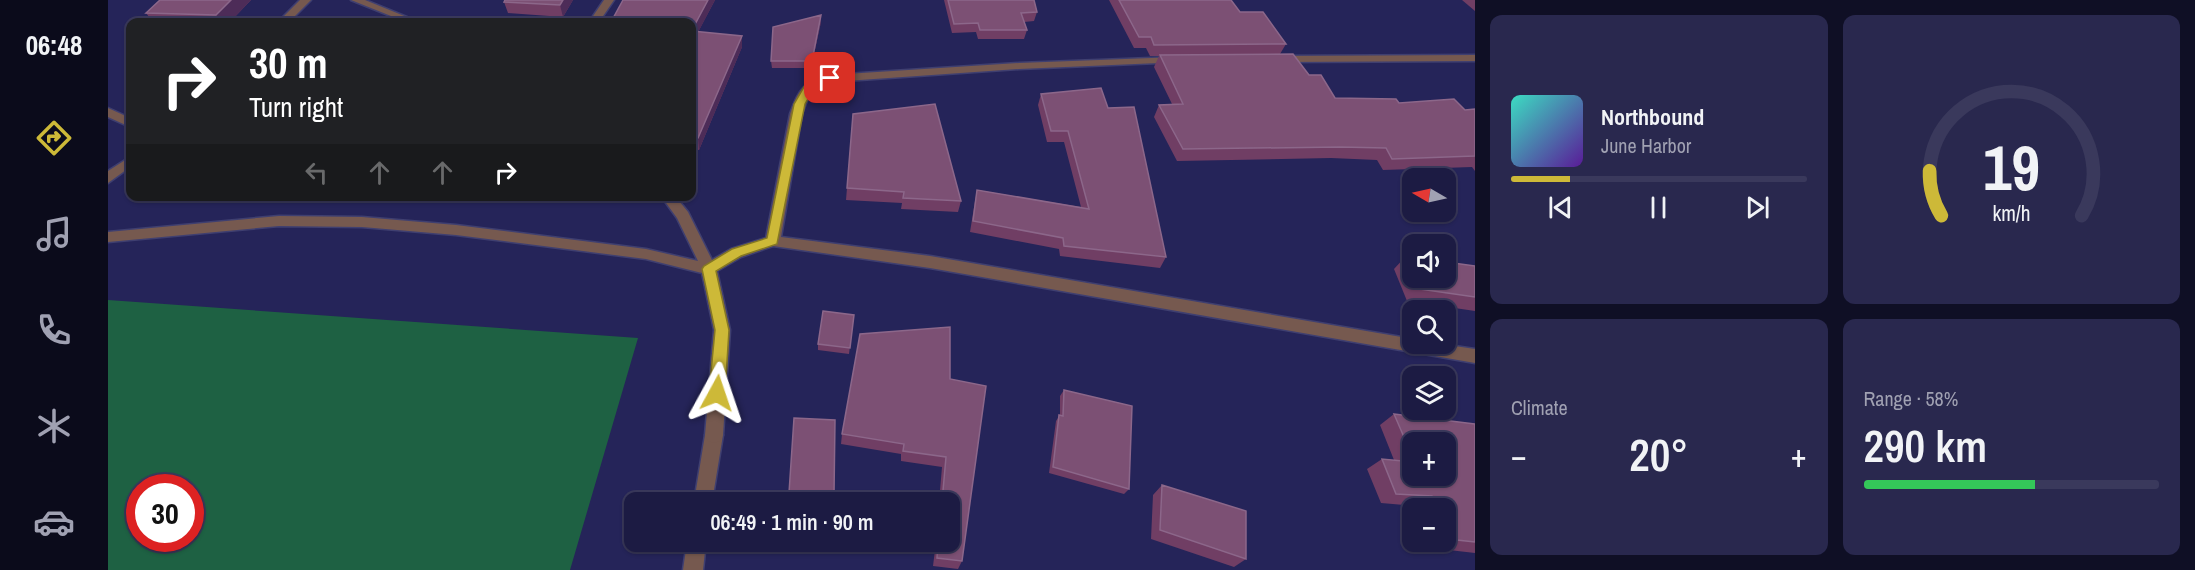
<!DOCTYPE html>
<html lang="en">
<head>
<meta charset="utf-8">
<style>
	:root { --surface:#1c1b43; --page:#29284e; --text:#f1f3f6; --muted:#a0a1b2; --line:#3a395c; --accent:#cdb938 }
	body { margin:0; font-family:"Archivo Narrow",sans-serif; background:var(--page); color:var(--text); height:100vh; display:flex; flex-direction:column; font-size:22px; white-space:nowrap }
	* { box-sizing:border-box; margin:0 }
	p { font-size:20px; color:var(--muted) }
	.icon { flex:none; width:33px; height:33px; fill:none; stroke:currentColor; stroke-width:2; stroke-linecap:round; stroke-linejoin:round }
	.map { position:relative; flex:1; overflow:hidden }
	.sheet { display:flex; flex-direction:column; gap:15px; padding:15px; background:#0f0f25; width:720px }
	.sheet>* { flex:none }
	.guide { position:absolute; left:18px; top:18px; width:570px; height:183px; border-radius:12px; box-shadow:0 2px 4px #0004,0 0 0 2px var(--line); background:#202124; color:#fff; overflow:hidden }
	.needle { width:39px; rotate:279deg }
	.controls { position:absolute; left:1294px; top:168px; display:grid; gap:12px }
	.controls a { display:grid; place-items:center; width:54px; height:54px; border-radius:12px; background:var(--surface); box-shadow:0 2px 4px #0004,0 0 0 2px var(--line); font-size:30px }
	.speed { position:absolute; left:18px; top:474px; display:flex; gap:12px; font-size:30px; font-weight:700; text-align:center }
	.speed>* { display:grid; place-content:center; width:78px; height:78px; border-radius:50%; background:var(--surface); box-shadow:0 2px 4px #0004,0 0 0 2px var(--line); line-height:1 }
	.speed .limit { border:9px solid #d22; background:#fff; color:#111 }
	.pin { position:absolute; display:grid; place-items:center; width:51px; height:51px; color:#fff; margin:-26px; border-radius:12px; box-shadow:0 3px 9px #0006 }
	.me { position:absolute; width:66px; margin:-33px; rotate:5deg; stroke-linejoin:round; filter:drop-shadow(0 0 4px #0008) }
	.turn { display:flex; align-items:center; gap:21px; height:126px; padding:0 24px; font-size:27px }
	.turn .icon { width:78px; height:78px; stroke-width:2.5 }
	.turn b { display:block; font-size:42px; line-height:51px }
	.lanes { display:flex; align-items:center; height:57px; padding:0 24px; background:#0003; justify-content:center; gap:30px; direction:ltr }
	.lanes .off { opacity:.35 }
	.big { font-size:45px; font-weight:600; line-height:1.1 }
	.sheet .widget { flex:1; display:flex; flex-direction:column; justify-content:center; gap:9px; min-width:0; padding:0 21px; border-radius:12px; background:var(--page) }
	.sheet .dial { align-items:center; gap:0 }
	.dial svg { height:156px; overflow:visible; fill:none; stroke:var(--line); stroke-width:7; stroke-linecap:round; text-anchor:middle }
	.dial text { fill:var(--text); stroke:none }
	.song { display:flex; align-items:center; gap:18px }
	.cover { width:72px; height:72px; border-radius:9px; background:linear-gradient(135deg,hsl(170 70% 55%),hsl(270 70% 35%)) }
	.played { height:6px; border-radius:3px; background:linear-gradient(90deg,var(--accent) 20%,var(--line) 20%) }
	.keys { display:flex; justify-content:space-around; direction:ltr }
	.heat { display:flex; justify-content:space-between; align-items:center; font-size:33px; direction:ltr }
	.charge { height:9px; border-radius:4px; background:linear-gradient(90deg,#34c759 58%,var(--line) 0) }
	.sheet .tiles { flex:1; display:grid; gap:15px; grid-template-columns:repeat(2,1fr) }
	.trip { position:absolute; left:516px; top:492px; width:336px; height:60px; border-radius:12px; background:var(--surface); box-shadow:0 2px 4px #0004,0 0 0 2px var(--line); font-weight:600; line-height:60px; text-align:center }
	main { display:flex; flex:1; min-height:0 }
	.tabs { display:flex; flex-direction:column; width:108px; justify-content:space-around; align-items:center; background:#0b0b1b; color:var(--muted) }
	.tabs .icon { width:42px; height:42px }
	.tabs .selected { color:var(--accent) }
	.tabs b { font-size:27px; color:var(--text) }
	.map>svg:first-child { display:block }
	.green { fill:#1e6143; fill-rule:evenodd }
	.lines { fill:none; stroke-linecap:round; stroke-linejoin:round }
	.lane-casing { stroke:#3f3f70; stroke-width:3 }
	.street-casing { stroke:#3f3f70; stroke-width:3 }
	.lane { fill:#76594f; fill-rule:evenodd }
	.street { fill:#76594f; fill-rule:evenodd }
	.wall { fill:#703e64; fill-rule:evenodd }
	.shaded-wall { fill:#4d2c58 }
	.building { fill:#7c5074; stroke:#8c678a; stroke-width:1.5 }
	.route { fill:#cdb938; stroke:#857824; stroke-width:1.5 }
</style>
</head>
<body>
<main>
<nav class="tabs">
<b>06:48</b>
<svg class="icon selected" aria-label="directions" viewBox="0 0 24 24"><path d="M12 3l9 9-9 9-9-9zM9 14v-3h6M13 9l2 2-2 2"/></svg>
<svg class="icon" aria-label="music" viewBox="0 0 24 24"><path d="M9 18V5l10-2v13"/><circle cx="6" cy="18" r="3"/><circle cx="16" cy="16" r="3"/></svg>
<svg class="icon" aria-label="phone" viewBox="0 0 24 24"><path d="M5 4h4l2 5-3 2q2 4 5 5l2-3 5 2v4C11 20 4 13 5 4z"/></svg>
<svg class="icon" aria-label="climate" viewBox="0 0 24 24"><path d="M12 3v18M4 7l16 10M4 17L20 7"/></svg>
<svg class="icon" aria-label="car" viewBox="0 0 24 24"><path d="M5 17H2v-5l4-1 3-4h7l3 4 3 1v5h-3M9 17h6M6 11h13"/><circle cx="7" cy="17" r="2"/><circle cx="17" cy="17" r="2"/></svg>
</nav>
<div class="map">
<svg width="1367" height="570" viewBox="0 0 1367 570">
	<rect width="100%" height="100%" fill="#252459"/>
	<path class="green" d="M0 300 530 338 462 570H0ZM32 488H82V538H32Z"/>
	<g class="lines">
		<defs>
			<path id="lane" d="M606 427 612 429 615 435 604 502H586L597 435 600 429Z
				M579 542H598L595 570H575Z"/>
			<path id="street" d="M192 0H203L181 22H170Z
				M243 0H257L311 22H298Z
				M496 0H506L491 22H481Z
				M1367 55V61L1169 62 1163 59 1169 56Z
				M1070 57 1074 58V62L911 69 723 82C702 88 701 94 694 114L673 237 822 256 1305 339V344H1333L1367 349V363L822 268 665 246 633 257 609 271 622 330 615 435 612 441 606 443 600 441 597 435 606 330 594 273 538 259 348 235 254 227 171 226 0 242V232L171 216 254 217 348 225 538 249 590 261 569 218 553 196H567L580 212 604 260 623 249 658 238 682 114C691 88 695 83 722 75L911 63Z
				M0 108 22 118V127L0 117Z
				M22 157V167L0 183V171Z"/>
		</defs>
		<use href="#lane" class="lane-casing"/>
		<use href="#street" class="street-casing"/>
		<use href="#lane" class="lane"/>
		<use href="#street" class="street"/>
	</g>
	<path class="wall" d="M52 0H143L122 22H45L38 13Z
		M397 0H465L455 17 400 13 396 2Z
		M515 0H607L590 32 634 36V47L591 150 584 149V22Z
		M836 0H926L929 12 926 21 916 22 919 30 916 39H870L868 32 844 33Z
		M1001 0H1123L1132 12 1178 44 1172 54 1201 75 1227 98 1291 103 1357 110 1367 109V171L1364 167 1275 170 1269 160 1223 158 1069 161 1046 117 1051 105 1064 104 1046 67 1051 56H1042L1038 48H1026Z
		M1354 0H1367V11Z
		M713 22 703 68H664L663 61Z
		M933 94 1000 108 1058 257 1052 268 952 256 951 249 862 232 867 201 869 190 973 207 956 142H939L930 105Z
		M745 114 853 201 850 212 793 209 794 203 738 200Z
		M1298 256 1305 257V278H1338L1367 266V311L1299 301 1286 269Z
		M746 315 741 354 710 350V344Z
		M842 379 854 561 850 569 825 566 828 542H842V502H831L834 467 793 461V454L733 444 734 434Z
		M956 390 1021 489 1016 494 941 473 948 421 952 415V396Z
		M1286 414 1367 424V553L1332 549 1327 542H1338V508H1310L1308 506 1273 503 1259 469 1274 459 1286 460 1272 425ZM1305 442 1338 476H1305Z
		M1054 485 1138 559 1126 567 1043 539 1045 495Z
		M681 493 726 495 725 502H681Z"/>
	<path class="shaded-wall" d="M123 0H143L122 22H113L108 15Z
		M455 0H465L455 17 452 5Z
		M600 0H607L585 42 584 30Z
		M713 15V22L703 68 704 61Z
		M634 36V47L591 150 590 138Z"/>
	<path class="building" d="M52 0H123L108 15 38 13Z
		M397 0H455L452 5 396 2Z
		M515 0H600L584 30V22H503Z
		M840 0H926L929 12 913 13 919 30H872L870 23 846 24Z
		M1011 0H1123L1132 12H1155L1178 44 1046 45 1043 37H1031Z
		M713 15 704 61H663L665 27Z
		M193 17 205 22H181Z
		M584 31 634 36 590 138H584Z
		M1185 54 1201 75H1213L1227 98 1288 99 1291 103 1346 99 1357 110 1367 109V156L1284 159 1278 148 1232 147 1075 149 1051 105 1075 104 1052 55Z
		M993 88 1000 108 1026 107 1058 257 956 246 955 238 865 221 869 190 981 209 960 131H943L933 94Z
		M827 104 853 201 795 198 796 192 739 188 745 114Z
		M1298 256 1305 257V272Z
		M1338 262 1367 266V297L1312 289 1307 278H1338Z
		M715 311 746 315 742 348 710 344Z
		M842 327V379L878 386 854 561 829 558 830 542H842V502H834L838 457 795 451 796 444 734 434 752 334Z
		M956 390 1024 406 1021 489 945 467 951 415 955 416Z
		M1286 414 1367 424V542L1349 540 1338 520V508H1331L1324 496 1288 494 1274 459 1305 462V476H1338V442H1305V458Z
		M686 418 727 420 726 495 681 493Z
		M1054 485 1138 511V559L1052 530Z"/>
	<path class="route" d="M722 75 727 78 726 81 705 90 697 104 669 244 633 256 608 271 621 330 617 393 614 398 609 400 604 398 601 393 607 330 594 269 596 266 624 249 659 238 686 104 697 85Z"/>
</svg>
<div class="controls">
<a><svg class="needle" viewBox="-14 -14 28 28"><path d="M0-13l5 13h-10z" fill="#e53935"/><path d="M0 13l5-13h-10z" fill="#a0a1b2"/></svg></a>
<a><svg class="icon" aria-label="sound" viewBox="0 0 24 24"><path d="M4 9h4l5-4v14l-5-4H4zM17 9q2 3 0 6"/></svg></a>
<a><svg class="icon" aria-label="search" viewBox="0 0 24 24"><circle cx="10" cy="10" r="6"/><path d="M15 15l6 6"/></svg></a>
<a><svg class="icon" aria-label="layers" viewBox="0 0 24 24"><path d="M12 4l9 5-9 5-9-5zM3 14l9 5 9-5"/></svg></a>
<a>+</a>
<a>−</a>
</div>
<div class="speed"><div class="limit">30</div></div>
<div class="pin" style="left:722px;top:78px;background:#d93025"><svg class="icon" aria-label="arrive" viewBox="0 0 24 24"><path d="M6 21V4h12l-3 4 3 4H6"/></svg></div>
<svg class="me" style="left:609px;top:393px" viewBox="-20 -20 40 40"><path d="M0-17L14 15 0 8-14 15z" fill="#cdb938" stroke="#fff" stroke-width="4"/></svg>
<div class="trip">06:49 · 1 min · 90 m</div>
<div class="guide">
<div class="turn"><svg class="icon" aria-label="right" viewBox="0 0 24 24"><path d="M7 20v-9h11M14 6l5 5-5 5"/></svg><div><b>30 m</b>Turn right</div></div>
<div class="lanes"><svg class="icon off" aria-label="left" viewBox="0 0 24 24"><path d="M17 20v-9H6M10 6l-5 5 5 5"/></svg><svg class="icon off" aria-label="ahead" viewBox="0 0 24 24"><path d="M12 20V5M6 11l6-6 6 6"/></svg><svg class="icon off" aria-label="ahead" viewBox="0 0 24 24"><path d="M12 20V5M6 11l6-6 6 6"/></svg><svg class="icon" aria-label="right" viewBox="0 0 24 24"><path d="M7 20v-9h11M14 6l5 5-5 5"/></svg></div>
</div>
</div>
<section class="sheet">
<div class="tiles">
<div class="widget">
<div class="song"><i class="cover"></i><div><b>Northbound</b><p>June Harbor</p></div></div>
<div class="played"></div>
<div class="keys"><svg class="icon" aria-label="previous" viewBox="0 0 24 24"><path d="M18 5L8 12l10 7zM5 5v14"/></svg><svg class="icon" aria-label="pause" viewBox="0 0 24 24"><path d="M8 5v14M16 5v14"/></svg><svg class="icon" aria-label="next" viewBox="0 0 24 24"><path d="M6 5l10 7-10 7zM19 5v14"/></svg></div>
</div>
<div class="widget dial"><svg viewBox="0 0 100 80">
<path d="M14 69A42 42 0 1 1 86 69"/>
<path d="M14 69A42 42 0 0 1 8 46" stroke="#cdb938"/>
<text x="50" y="56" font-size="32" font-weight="700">19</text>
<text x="50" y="72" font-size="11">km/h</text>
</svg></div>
<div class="widget"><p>Climate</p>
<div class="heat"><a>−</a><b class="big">20°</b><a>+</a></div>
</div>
<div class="widget"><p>Range · 58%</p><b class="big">290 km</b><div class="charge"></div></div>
</div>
</section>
</main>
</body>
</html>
